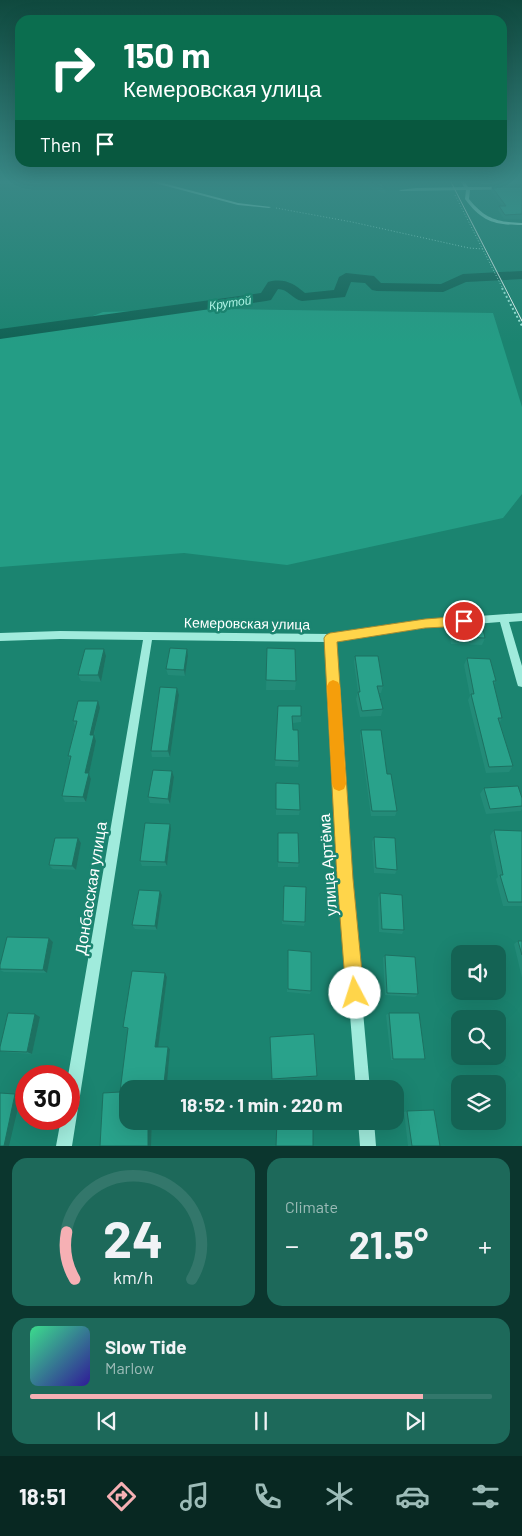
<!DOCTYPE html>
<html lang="en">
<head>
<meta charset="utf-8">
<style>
	:root { --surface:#146354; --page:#1d695a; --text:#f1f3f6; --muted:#9dbcb8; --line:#33776b; --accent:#f6b0b4 }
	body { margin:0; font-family:Barlow,sans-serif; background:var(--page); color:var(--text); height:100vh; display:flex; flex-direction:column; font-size:19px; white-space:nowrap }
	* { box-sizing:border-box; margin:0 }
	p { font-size:16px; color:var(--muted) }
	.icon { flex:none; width:28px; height:28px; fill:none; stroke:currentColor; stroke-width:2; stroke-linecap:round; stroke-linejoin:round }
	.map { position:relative; height:1146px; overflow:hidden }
	.panel { display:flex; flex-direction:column; gap:12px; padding:12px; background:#0b362e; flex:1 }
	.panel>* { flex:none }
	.banner { position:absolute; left:15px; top:15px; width:492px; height:152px; border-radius:15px; box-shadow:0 5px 20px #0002; background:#0b6e4f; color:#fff; overflow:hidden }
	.tools { position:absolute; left:451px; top:945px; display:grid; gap:10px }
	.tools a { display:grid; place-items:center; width:55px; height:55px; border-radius:10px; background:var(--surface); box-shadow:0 5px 20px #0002; font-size:25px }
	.speed { position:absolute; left:15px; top:1065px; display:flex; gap:10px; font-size:25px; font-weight:700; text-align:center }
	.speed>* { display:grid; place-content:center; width:65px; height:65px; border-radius:50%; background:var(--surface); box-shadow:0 5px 20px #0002; line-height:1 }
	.speed .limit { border:8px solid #d22; background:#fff; color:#111 }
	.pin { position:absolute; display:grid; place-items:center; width:42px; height:42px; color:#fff; margin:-21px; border:2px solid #fff; border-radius:50%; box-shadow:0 1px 5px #0007 }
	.me { position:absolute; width:55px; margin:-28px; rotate:355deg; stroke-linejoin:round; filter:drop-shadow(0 0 4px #0008) }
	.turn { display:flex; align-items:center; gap:18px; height:105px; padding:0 25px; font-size:22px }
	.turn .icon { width:65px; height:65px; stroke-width:2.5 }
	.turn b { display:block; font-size:35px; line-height:42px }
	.then { display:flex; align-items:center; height:48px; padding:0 25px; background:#0003; gap:10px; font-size:19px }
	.big { font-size:38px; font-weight:700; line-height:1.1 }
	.panel .widget { flex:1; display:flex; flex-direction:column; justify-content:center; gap:8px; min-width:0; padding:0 18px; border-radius:15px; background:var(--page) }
	.panel .dial { align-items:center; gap:0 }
	.dial svg { height:130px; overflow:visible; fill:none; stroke:var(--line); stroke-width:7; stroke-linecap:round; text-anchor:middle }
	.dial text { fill:var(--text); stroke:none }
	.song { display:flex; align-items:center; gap:15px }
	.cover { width:60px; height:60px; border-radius:8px; background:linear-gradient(135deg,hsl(150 70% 55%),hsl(250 70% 35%)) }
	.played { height:5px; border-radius:2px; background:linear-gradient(90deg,var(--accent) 85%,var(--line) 85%) }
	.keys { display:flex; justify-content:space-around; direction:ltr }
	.heat { display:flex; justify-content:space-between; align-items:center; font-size:28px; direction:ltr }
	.panel .tiles { flex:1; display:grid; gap:12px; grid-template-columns:1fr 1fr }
	.widget:last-child { grid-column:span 2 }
	.trip { position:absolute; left:119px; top:1080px; width:285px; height:50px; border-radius:15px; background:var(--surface); box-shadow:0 5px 20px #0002; font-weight:700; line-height:50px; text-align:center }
	.menu { display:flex; height:80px; justify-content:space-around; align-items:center; background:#082822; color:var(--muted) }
	.menu .icon { width:35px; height:35px }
	.menu .active { color:var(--accent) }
	.menu b { font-size:22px; color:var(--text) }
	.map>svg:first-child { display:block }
	.green { fill:#249d85 }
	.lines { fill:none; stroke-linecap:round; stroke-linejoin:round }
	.river { fill:#116254; fill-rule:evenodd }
	.path-far1 { stroke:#a0ebdc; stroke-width:1; stroke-dasharray:1 2; stroke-linecap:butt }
	.path { stroke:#a0ebdc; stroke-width:2; stroke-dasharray:2 2.5; stroke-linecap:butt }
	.minor { fill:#a0ebdc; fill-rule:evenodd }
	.tram { stroke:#fff; stroke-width:1 }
	.wall { fill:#238b78 }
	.shaded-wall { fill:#1d7161 }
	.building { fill:#29a28b; stroke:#1d7161 }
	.route { fill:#ffd54a; stroke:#a68a30 }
	.slow { fill:#f59e0b }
	.labels { text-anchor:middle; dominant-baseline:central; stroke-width:5; stroke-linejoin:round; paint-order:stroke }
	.far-water-label { font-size:12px; font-style:italic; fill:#acf3e4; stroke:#1b8470 }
	.street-label { font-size:14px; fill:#fff; stroke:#1b8470 }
	.near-street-label { font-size:16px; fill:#fff; stroke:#1b8470 }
</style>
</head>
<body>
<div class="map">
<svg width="522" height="1146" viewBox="0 0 522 1146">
	<rect width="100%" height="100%" fill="#1b8470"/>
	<path class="green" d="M227 309 493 313 522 407V494L503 518 287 565 184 553 0 567V336L80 321 103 312Z"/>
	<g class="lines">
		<path class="river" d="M522 271V279L466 282 443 292 377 291 372 290 365 283 351 282 345 297 302 301C292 299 288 289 278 289L271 300 266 301 0 339V329L261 293 268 282C284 278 293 283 305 293L334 290 339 277 346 273 374 276 381 283 441 284 463 274Z"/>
		<path class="path-far1" d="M455 195 503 289
			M276 208 352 222 469 248 483 249"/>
		<path class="path" d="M502 288 522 326"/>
		<path class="minor" d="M151 182H159L238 203 271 207 269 208 238 205Z
			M461 182H465L468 187H522V189L470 190 469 199C485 219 497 222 522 223V225C495 225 482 222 465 199L466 190 401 191 399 190 416 188 464 187Z
			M522 613V621L509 622 522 666V687L518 686 517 683 500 622 425 628 336 641 351 879 370 1089H356L339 879 326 642 152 640 72 1146H56L61 1119H69L68 1076 143 640 60 639 0 641V633L60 631 331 634 425 620Z
			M358 1121H374L376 1146H360Z"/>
		<path class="tram" d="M451 182 522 321"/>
	</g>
	<path class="wall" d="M362 182H380L386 189 385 194 363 184Z
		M484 182H515L514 185H487Z
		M492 187H522V219H504L498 210 499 206H502L491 191Z
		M451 624 485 638 482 645 451 644 449 631Z
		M267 648 296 681 295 690H266Z
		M104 649 106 656 101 682 81 681 78 675Z
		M188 656 185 676 168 675 166 669Z
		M355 656 383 686 381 693H379L383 709 381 716 360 717 356 699 358 692 354 662Z
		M467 658 496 681 494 685 502 718 500 722 513 766 509 772 486 773 468 700 470 696 464 665Z
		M177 688 179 695 170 757H152L151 751Z
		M278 706 301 716V722L293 723V730L299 761 298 767 275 766Z
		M100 708 94 735 96 741 89 774 91 779 86 802H65L62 796 70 761 68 756 75 726 73 721Z
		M361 730 387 774 397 811 395 816H371L360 736Z
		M172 771 174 777 170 804 150 803 148 797Z
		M276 783 300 810 299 815H276Z
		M484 788 522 798V809L521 811 486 814 480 794Z
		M171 829 167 866H142L140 861Z
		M494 830 522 831V906H503L496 879 498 877 490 836Z
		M278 833 299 863 298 867H278Z
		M374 837 397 870 395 874 374 873 372 842Z
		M78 838 81 843 76 870 53 869 49 865Z
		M284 886 305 922 304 926 282 924Z
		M160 891 162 895 157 930 135 929 132 925Z
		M380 893 404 930 402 934 379 932 378 898Z
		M49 938 53 942 47 973 4 972 0 970Z
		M518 941H522V978L514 944Z
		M288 950 311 991 310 994 287 992Z
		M385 955 418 994 415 997 385 995 383 958Z
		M165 973 167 977 158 1047H168L170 1049 167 1084H152L128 1121H152L151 1146H100L120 1092 128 1030 123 1027Z
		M389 1013 425 1059 422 1060H391L386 1015Z
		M40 1017 32 1054 4 1052 0 1051Z
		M270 1039 317 1076 316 1077 272 1080Z
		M407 1111 440 1146H408L404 1112Z"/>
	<path class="shaded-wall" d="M104 649 106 656 101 682 98 675Z
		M187 649 188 656 185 676 184 670Z
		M177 688 179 695 170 757 168 751Z
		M98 701 100 708 92 741 90 735Z
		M94 735 96 741 89 774 91 779 86 802 83 797 85 773Z
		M172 771 174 777 170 804 168 799Z
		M170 824 171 829 167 866 165 862Z
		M78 838 81 843 76 870 72 866Z
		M160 891 162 895 157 930 155 926Z
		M49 938 53 942 47 973 43 970Z
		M165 973 167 977 158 1049 155 1047Z
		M35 1014 40 1017 32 1054 27 1052Z
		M168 1047 170 1049 167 1084 164 1083Z
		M149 1082 152 1084V1089H149Z
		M15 1094 21 1095 9 1146H4Z
		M148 1121H152L151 1146H148Z"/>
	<path class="building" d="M371 182H380L386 189Z
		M492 187H522V214L505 215 499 206H506Z
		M451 624 482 625 485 638 454 637Z
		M170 648 187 649 184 670 166 669Z
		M267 648 295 649 296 681 266 680Z
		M85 649H104L98 675H78Z
		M355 656H378L383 686H377L383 709 362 711 358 692H360Z
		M467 658 490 659 496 681H493L502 718H498L513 766 489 767 471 694H474Z
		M160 687 177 688 168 751H151Z
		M78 701H98L90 735H94L85 773H89L83 797 62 796 71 756H68L77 721H73Z
		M278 706H301V716H292L293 730H298L299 761 275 760Z
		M361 730H381L387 774H391L397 811H372Z
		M153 770 172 771 168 799 148 797Z
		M276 783 299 784 300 810 276 809Z
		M518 786 522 798V806L490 809 484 788Z
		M145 823 170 824 165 862 140 861Z
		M494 830 522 831V902H508L500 875H503Z
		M278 833H298L299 863 278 862Z
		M374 837 395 838 397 870 376 868Z
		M55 838H78L72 866 49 865Z
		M284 886 306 887 305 922 283 921Z
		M139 890 160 891 155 926 132 925Z
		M380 893 402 895 404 930 382 929Z
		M7 937 49 938 43 970 0 969V965Z
		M518 941H522V955Z
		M288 950 311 952V991L288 989Z
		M385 955 415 957 418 994 387 993Z
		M132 971 165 973 155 1047H168L164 1083 149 1082V1089H128V1121H148V1146H100L103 1093 120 1092 128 1028 123 1027Z
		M8 1013 35 1014 27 1052 0 1051V1047Z
		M389 1013H419L425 1059H393Z
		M314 1034 317 1076 272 1079 270 1037Z
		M0 1093 15 1094 4 1146H0Z
		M434 1110 440 1146H412L407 1111Z
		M277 1121H313V1146H276Z"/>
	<linearGradient id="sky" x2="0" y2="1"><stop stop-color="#0f493e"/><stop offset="0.53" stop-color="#398886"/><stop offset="1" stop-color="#398886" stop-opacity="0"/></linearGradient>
	<rect width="522" height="343" fill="url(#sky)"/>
	<path class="route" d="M464 616 469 618 470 621 469 625 464 626 425 628 337 642 353 879 364 993 361 1000 355 1002 349 1000 346 993 337 879 324 638 326 635 330 633 425 619Z"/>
	<path class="slow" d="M333 680 338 682 340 686 346 784 344 789 339 791 334 789 332 784 327 686 329 682Z"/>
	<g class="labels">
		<g class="far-water-label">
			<text transform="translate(230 302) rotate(-8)">Крутой</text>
		</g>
		<g class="street-label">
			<text transform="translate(247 623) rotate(1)">Кемеровская улица</text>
		</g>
		<g class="near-street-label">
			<text transform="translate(327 865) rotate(-94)">улица Артёма</text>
			<text transform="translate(90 888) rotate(-81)">Донбасская улица</text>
		</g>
	</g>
</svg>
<div class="tools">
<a><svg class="icon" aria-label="sound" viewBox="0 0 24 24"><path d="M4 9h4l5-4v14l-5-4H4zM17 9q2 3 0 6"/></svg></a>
<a><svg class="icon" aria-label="search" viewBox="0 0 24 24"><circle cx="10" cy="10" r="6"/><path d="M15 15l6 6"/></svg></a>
<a><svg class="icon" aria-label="layers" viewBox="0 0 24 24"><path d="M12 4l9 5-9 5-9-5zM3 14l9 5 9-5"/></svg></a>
</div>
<div class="speed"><div class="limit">30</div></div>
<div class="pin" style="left:464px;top:621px;background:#d93025"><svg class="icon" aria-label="arrive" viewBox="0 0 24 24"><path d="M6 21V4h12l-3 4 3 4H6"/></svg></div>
<svg class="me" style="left:355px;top:993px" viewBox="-20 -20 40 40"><circle r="19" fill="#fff"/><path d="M0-13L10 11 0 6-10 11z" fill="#ffd54a"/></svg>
<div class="trip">18:52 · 1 min · 220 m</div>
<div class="banner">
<div class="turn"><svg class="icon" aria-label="right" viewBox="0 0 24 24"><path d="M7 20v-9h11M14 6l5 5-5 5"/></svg><div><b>150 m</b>Кемеровская улица</div></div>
<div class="then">Then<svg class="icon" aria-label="arrive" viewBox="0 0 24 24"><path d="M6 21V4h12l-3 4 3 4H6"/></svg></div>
</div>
</div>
<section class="panel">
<div class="tiles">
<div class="widget dial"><svg viewBox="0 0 100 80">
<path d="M14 69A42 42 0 1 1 86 69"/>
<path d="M14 69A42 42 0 0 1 9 40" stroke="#f6b0b4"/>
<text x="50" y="56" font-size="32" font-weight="700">24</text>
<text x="50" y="72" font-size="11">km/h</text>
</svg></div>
<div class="widget"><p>Climate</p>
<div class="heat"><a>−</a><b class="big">21.5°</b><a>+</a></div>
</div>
<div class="widget">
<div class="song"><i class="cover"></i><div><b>Slow Tide</b><p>Marlow</p></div></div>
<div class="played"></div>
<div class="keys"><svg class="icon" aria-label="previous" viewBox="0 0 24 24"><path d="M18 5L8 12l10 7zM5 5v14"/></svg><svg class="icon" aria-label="pause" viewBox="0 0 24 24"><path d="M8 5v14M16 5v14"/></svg><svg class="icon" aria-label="next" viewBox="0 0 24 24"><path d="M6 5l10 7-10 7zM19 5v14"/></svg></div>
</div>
</div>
</section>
<nav class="menu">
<b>18:51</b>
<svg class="icon active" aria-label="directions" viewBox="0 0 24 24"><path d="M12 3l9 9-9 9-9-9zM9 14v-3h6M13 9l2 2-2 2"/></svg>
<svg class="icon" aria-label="music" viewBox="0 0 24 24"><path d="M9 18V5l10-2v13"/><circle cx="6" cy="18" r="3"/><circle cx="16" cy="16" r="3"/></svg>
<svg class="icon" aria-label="phone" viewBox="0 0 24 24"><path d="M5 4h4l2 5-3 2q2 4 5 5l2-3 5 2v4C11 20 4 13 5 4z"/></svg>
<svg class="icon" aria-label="climate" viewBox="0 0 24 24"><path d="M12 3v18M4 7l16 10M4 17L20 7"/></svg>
<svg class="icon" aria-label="car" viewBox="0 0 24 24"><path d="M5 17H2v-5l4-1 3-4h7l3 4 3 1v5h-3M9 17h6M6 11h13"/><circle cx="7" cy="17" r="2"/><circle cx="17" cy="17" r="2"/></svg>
<svg class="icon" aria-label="filters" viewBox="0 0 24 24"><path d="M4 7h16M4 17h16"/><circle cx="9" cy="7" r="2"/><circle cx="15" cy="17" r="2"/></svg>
</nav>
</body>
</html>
